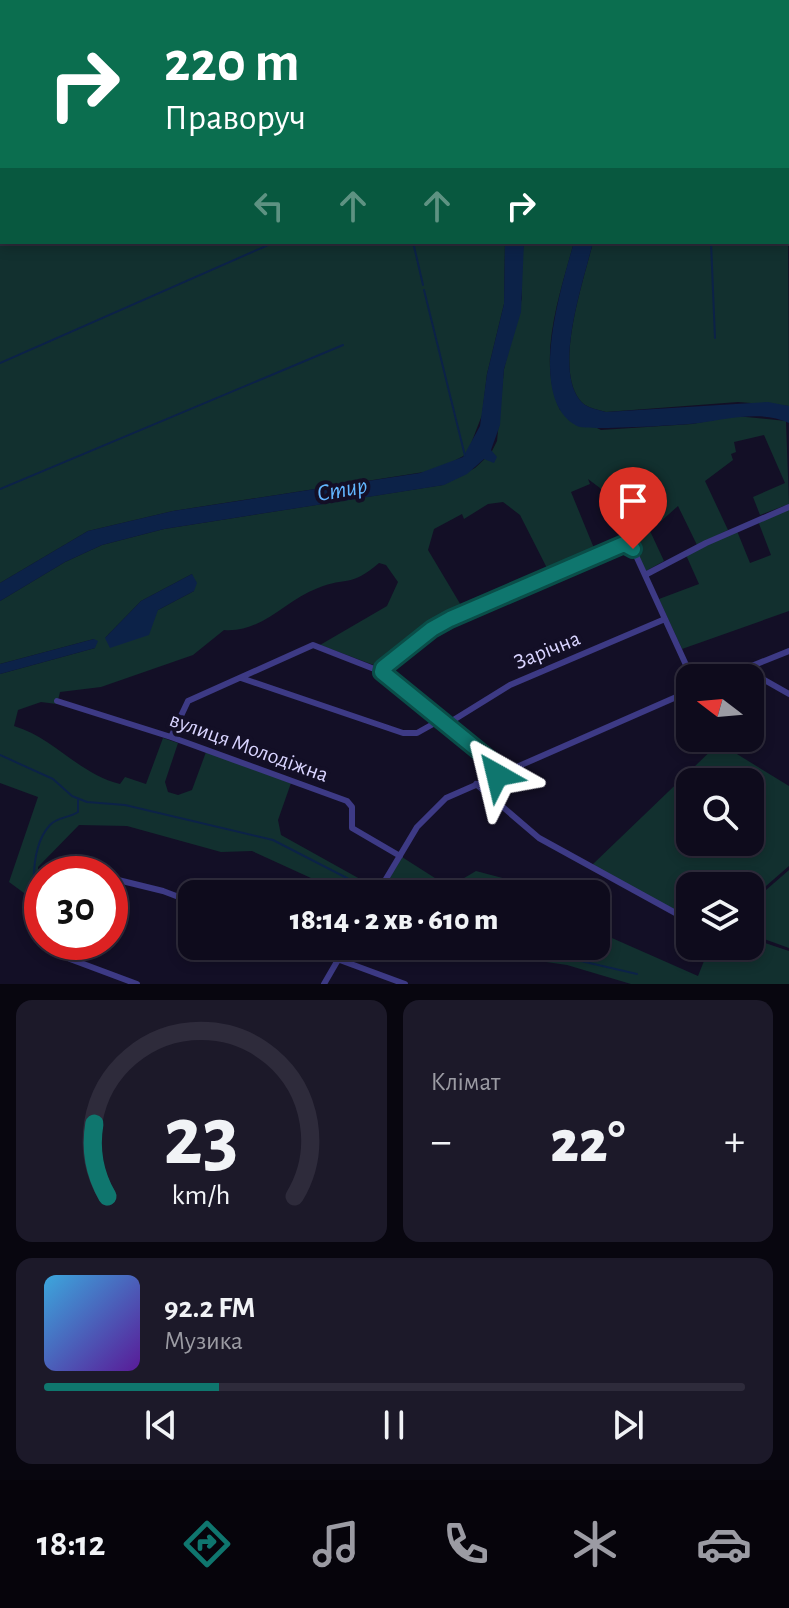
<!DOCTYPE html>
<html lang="uk">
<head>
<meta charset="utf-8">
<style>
	:root { --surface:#0e0b1c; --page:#1c1929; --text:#f1f3f6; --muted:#9b9ba3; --line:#2e2b3b; --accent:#0f766e }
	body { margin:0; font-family:"Alegreya Sans",sans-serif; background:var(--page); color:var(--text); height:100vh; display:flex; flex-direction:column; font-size:30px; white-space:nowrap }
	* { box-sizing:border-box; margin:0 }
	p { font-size:26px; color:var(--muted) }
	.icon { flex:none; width:44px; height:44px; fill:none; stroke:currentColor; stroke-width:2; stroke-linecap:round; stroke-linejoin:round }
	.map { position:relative; height:984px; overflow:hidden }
	.details { display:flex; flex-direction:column; gap:16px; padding:16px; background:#08060f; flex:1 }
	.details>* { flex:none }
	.top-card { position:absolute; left:0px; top:0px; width:790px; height:244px; box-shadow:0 4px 12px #0003,0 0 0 2px var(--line); background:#0b6e4f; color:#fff; overflow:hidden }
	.needle { width:52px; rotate:286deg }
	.tools { position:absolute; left:676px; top:664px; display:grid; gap:16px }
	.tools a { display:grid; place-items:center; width:88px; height:88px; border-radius:16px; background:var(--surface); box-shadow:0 4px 12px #0003,0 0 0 2px var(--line); font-size:40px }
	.speed { position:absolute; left:24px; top:856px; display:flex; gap:16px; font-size:40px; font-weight:700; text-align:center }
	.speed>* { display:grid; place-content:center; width:104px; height:104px; border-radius:50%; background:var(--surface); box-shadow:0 4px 12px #0003,0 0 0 2px var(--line); line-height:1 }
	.speed .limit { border:12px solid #d22; background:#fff; color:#111 }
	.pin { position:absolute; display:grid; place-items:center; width:68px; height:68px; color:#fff; margin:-82px -34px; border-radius:50% 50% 50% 0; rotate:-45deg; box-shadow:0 0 8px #0007 }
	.pin .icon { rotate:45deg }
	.me { position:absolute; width:88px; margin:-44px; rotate:323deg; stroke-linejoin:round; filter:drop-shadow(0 0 6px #0008) }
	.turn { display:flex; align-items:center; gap:28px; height:168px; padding:0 32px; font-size:36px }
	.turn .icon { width:104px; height:104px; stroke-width:2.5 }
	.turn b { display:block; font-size:56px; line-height:68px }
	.lanes { display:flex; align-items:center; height:76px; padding:0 32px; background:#0003; justify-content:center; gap:40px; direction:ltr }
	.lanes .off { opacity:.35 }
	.big { font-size:60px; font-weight:800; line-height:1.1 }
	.details .widget { flex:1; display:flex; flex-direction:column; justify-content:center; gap:12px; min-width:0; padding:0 28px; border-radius:16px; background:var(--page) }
	.details .dial { align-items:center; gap:0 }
	.dial svg { height:208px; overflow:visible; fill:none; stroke:var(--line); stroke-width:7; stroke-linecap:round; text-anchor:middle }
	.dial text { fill:var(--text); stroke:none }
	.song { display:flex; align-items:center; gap:24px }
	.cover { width:96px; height:96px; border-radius:12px; background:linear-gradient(135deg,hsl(200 70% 55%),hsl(270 70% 35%)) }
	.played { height:8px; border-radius:4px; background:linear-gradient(90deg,var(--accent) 25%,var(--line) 25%) }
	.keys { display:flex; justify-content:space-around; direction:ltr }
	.heat { display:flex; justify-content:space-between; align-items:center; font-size:44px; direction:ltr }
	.details .tiles { flex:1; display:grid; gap:16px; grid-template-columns:1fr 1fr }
	.widget:last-child { grid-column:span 2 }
	.trip { position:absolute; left:178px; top:880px; width:432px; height:80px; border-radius:16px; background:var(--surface); box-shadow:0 4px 12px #0003,0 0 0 2px var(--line); font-weight:800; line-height:80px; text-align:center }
	.menu { display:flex; height:128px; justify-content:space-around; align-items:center; background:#06040b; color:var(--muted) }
	.menu .icon { width:56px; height:56px }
	.menu .current { color:var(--accent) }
	.menu b { font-size:36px; color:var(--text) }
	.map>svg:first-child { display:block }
	.green { fill:#12302f; fill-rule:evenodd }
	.water { fill:#0c2248 }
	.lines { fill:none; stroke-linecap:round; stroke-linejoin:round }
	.stream { stroke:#0c2248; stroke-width:2 }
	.minor { stroke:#3d3a85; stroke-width:6 }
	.route-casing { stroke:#0a4d48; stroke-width:20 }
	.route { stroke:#0f766e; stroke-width:14 }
	.labels { text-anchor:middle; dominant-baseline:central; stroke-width:8; stroke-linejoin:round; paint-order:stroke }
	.street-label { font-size:22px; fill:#d9d4ff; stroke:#130f26 }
	.water-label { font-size:24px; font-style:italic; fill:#62b6ff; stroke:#130f26 }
</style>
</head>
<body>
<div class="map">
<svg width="789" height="984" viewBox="0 0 789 984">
	<rect width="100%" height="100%" fill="#130f26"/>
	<path class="green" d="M169 0H789V200L788 203V2H164Z
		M0 71 2 242H505L504 304 487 374 482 415 467 454 437 470 173 511 88 531 0 583Z
		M788 240 789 406 738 402 606 412C596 409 585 408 579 399 554 365 584 280 593 242Z
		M524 242H574C560 294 536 359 560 410L601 430 692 424 736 416 786 421 789 504 760 515 753 497 785 483 764 435 734 442 736 452 731 454 733 460 705 481 728 530 697 545 678 506 650 531 664 561 646 571 600 488 588 479 590 484 571 492 596 553 550 574 520 515 503 502 488 504 464 519 462 514 434 529 428 550 465 612 445 618 379 667 320 645 387 606 398 582 386 565 379 563C350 588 347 576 318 588 284 601 262 633 224 630L193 655 101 687 60 692 57 704 41 702 18 710 14 726C54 738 79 774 120 784L125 777 146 784 163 738 178 743 165 782 168 792 178 795 192 790 206 752 291 783 278 820 281 835 360 879 374 894H346L252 851 221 852 127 826 79 825 38 867 39 904 9 882 38 797 0 783V674L95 648 94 639 0 664V601L65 562 102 545 164 529 443 485 475 468 491 453 497 441 504 369 522 298 520 270ZM192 574 194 591 105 638 141 601Z
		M789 509V611L682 649 659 599 699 584 686 555 737 531 750 563 771 555 758 521Z
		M719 743 789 786V866L750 900V886H690V919L592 865ZM690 782H750V842H690Z
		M402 857 449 887 476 871 510 880 533 894H380Z
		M789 870V948L750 934V904Z
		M596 931 698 976 710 946H750V938L789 951V984H631L567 965 497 955 474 946H596Z"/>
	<path class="water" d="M505 242H524L521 312 504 369 500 425 491 450 497 457 494 463 484 459 467 474 444 485 164 529 102 545 65 562 0 601V583L88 531 173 511 420 473 463 457 480 426 487 374 504 304Z
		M574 242H593C584 280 554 365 579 399 585 408 596 409 606 412L768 402 789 406V423C762 410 727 419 699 423 683 425 586 431 577 426 525 399 562 285 574 242Z
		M192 574 197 583 194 591 158 610 149 635 110 648 105 638 141 601Z
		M94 639 98 641 95 648 0 674V664Z"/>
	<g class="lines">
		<path class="stream" d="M352 0V2
			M243 2 247 0
			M462 2 464 0
			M610 2 612 0
			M752 2 754 0
			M788 121 789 120
			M0 123 2 122
			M0 224 2 223
			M413 242 423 285
			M711 242 715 338
			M424 290 465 456
			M0 363 275 242
			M0 489 343 345
			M0 755 53 779 72 796 87 802 125 805 273 840 374 892
			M34 892C33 871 34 842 50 825 57 817 69 818 78 812V800
			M516 946 637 974"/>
		<path class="minor" d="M645 575 706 543 789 507
			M745 669 789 694
			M382 672 432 629 624 544 633 549 692 678
			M241 678 403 733H417L442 719
			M722 678 789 651
			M57 701 171 737 347 801 352 807V828L400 856
			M447 724 510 685 665 619
			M171 737 188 701 313 645 382 672 479 750 495 764 497 775
			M476 784 539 838 690 921
			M110 878 163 891 192 902
			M377 894 417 827 446 798 690 691
			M76 942 70 959 137 984
			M302 946 405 984
			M324 984 346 946"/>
	</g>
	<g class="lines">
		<defs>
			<path id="route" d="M497 775 495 764 382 672 383 668 432 629 450 619 624 544 633 549"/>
		</defs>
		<use href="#route" class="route-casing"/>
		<use href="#route" class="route"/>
	</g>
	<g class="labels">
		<g class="street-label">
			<text transform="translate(547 650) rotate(-22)">Зарічна</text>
			<text transform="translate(249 747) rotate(20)">вулиця Молодіжна</text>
		</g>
		<g class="water-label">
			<text transform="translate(342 490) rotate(-10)">Стир</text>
		</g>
	</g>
</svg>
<div class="tools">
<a><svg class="needle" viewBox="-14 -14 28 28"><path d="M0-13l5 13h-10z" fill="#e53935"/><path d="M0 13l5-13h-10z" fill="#9b9ba3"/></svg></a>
<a><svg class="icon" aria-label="search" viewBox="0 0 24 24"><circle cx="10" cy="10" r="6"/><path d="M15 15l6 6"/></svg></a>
<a><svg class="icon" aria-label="layers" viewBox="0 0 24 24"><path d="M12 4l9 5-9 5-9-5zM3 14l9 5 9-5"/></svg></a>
</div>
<div class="speed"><div class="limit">30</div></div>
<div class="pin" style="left:633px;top:549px;background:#d93025"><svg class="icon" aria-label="arrive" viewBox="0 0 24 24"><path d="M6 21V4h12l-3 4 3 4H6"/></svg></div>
<svg class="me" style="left:497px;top:775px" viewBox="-20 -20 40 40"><path d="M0-17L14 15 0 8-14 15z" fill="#0f766e" stroke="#fff" stroke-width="4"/></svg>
<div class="trip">18:14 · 2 хв · 610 m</div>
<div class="top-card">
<div class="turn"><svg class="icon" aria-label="right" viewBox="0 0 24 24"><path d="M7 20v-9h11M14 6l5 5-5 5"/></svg><div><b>220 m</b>Праворуч</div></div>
<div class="lanes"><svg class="icon off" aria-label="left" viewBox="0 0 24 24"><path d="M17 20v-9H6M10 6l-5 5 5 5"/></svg><svg class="icon off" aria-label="ahead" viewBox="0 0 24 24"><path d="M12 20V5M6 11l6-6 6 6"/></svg><svg class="icon off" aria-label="ahead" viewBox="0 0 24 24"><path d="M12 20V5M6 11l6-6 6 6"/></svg><svg class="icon" aria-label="right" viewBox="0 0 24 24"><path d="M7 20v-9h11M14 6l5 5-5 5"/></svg></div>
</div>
</div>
<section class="details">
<div class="tiles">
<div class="widget dial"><svg viewBox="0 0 100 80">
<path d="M14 69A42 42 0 1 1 86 69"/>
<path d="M14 69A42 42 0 0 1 9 41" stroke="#0f766e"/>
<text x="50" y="56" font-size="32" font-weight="700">23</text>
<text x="50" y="72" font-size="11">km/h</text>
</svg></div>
<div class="widget"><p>Клімат</p>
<div class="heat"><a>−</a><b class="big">22°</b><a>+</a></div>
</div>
<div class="widget">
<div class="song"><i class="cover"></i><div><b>92.2 FM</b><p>Музика</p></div></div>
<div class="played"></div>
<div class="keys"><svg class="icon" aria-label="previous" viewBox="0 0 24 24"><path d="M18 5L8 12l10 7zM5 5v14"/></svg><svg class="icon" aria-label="pause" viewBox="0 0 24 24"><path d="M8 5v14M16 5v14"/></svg><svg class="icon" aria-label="next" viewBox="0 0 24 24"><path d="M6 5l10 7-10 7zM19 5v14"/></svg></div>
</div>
</div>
</section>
<nav class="menu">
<b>18:12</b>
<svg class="icon current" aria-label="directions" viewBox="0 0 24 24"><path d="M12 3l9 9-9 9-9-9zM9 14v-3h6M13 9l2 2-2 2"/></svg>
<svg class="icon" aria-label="music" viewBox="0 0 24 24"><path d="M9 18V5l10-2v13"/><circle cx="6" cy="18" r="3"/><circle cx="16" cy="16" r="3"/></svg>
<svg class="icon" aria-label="phone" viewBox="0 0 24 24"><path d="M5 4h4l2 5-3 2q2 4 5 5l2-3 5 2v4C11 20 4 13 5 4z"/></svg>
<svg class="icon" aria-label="climate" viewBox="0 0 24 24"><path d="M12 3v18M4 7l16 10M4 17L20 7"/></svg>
<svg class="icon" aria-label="car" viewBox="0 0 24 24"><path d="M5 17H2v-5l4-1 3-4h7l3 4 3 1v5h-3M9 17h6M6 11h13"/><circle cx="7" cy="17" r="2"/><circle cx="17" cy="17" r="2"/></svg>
</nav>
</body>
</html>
